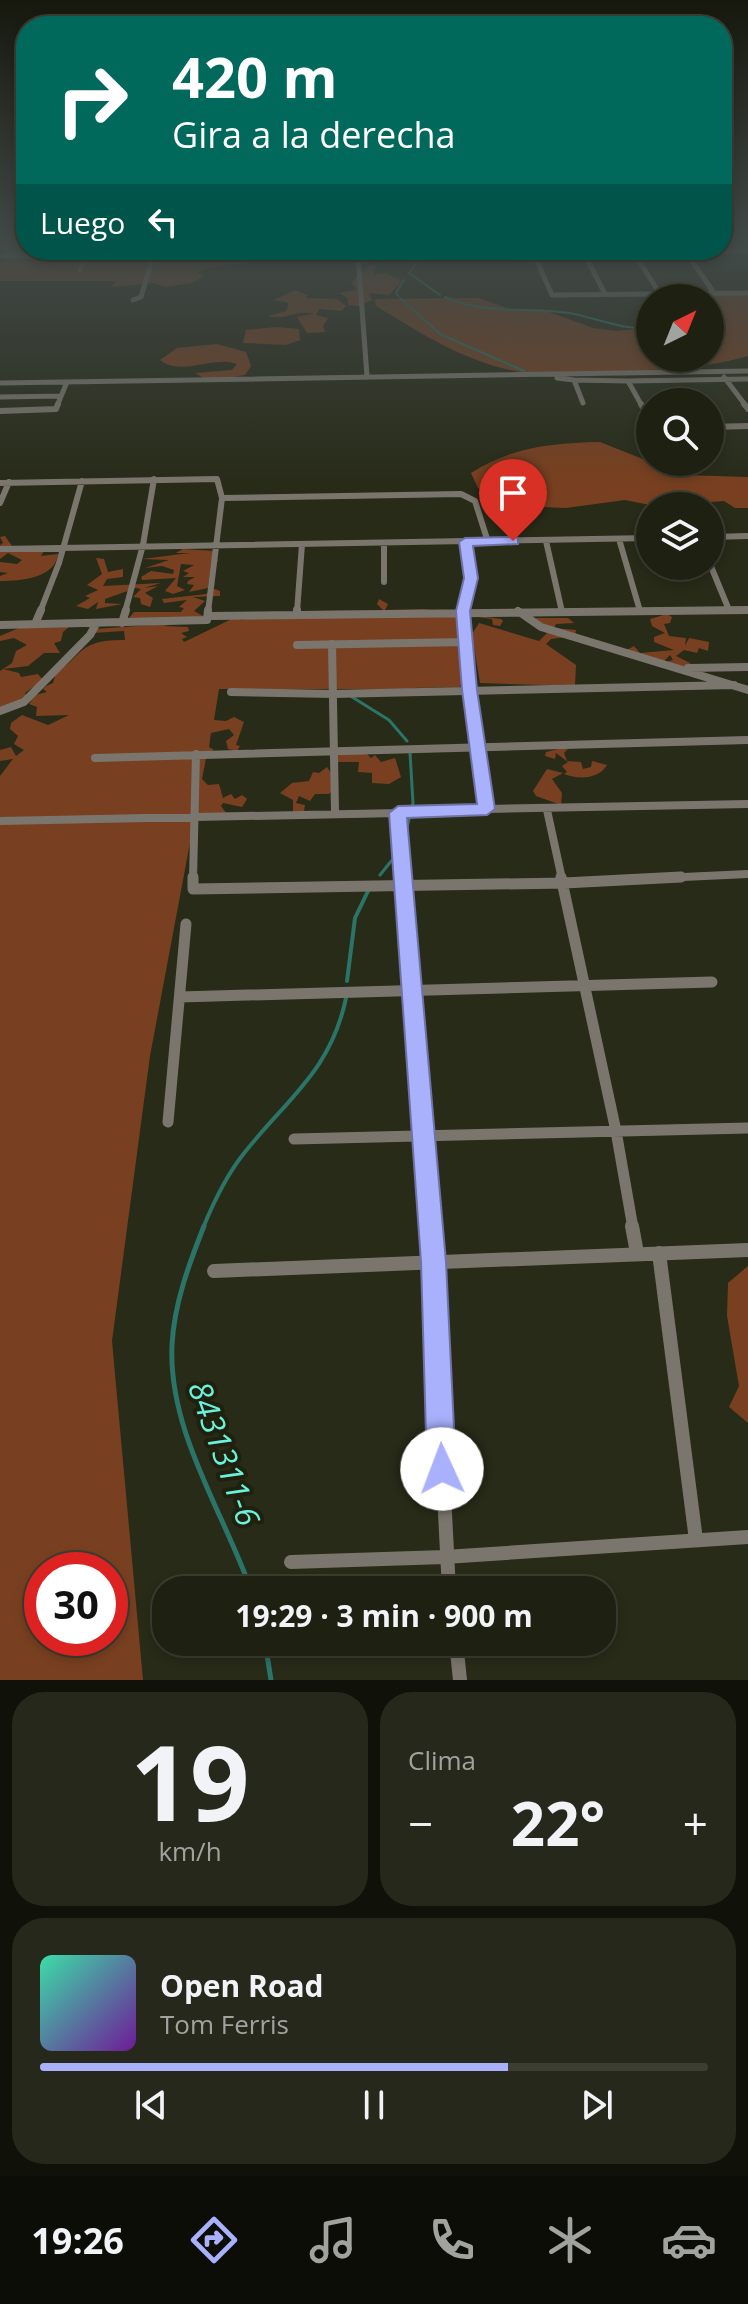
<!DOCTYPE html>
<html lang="es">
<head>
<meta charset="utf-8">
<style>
	:root { --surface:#1e2012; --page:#26281b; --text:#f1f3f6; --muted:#a1a39f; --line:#3c3e32; --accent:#a9b0fc }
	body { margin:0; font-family:"Open Sans",sans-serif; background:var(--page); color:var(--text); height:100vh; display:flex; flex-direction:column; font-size:30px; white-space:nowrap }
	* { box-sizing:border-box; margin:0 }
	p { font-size:26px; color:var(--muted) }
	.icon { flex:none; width:44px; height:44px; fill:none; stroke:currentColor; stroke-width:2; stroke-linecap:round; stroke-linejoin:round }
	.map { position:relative; height:1680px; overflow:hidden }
	.panel { display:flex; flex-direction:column; gap:12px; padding:12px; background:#10120a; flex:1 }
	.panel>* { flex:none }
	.top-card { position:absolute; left:16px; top:16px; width:716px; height:244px; border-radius:32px; box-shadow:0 4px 12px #0003,0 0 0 2px var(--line); background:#00695c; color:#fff; overflow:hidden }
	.needle { width:52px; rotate:43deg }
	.tools { position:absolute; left:636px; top:284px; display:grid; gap:16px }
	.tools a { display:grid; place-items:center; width:88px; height:88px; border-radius:50%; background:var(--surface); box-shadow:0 4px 12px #0003,0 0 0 2px var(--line); font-size:40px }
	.speed { position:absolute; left:24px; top:1552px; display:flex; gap:16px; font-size:40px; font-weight:700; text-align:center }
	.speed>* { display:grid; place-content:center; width:104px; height:104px; border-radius:50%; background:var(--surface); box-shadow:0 4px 12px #0003,0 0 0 2px var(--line); line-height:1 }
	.speed .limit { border:12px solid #d22; background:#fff; color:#111 }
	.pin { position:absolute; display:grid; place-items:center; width:68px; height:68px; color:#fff; margin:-82px -34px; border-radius:50% 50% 50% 0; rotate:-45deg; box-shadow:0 0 8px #0007 }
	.pin .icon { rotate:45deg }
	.me { position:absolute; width:88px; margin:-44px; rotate:358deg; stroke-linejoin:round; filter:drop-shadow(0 0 6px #0008) }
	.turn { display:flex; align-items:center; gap:28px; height:168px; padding:0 24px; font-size:36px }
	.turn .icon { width:104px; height:104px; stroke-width:2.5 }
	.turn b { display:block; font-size:56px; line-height:68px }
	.then { display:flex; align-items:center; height:76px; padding:0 24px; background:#0003; gap:16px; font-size:30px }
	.big { font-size:60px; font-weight:700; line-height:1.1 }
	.panel .card { flex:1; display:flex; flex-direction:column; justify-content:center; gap:12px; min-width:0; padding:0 28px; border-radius:32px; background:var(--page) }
	.panel .dial { align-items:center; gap:0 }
	.dial b { font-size:104px; line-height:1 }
	.song { display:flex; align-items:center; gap:24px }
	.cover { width:96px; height:96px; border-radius:12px; background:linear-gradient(135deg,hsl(160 70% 55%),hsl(280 70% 35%)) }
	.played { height:8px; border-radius:4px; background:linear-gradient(90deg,var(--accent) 70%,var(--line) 70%) }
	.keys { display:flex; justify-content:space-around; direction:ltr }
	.heat { display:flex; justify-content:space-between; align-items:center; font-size:44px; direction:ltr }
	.panel .tiles { flex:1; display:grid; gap:12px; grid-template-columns:1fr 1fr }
	.card:last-child { grid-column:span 2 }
	.trip { position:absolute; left:152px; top:1576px; width:464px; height:80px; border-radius:32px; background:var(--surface); box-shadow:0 4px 12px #0003,0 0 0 2px var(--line); font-weight:700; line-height:80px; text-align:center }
	.tabs { display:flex; height:128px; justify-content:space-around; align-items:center; background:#0c0d07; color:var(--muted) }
	.tabs .icon { width:56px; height:56px }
	.tabs .on { color:var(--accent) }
	.tabs b { font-size:36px; color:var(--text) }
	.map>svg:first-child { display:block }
	.green { fill:#784020; fill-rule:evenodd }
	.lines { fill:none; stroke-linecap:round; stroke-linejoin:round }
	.stream-far3 { stroke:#2a7468; stroke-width:2 }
	.stream-far2 { stroke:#2a7468; stroke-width:3 }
	.stream-far1 { stroke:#2a7468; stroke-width:4 }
	.stream { stroke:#2a7468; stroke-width:5 }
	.street-far4 { stroke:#7b766d; stroke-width:5 }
	.street-far3 { stroke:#7b766d; stroke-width:6 }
	.street-far2 { stroke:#7b766d; stroke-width:8 }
	.street-far1 { stroke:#7b766d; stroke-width:11 }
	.street { stroke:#7b766d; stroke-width:14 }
	.route { fill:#a9b0fc; stroke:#6e72a4; stroke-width:2 }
	.labels { text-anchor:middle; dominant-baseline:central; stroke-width:8; stroke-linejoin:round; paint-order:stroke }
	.near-water-label { font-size:32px; font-style:italic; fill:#6af2dc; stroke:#1f210e }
</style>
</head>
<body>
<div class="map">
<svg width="748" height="1680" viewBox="0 0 748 1680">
	<rect width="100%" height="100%" fill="#282b18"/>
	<path class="green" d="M8 247H26V250H252V262C233 266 215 264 197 272L204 276 192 283 165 287 154 283 112 287 116 281H0V263L11 258 0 256Z
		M372 264 376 265 373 275 385 273 402 281 389 295 369 293 372 300 358 306 348 305V298L339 293 356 290 351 282Z
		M295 290 308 295 306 298 337 299 346 306 341 311 319 309 316 315 328 318 323 326 325 332 307 333 297 317 314 314C293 309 288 321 268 316L286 311 289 303 274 300Z
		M748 294V356C693 372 633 370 577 372 557 372 534 375 515 371 463 361 421 333 376 306L375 299 478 298 513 310 541 309 593 328 616 331 650 328V358H710V298H681L682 295Z
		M276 327 299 329 300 340 286 345 243 343 246 330Z
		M217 344 246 352 251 366 245 375 209 381 195 373 232 370 237 364C214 355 181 377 160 360L177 348Z
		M600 442 683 475 748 477V508H735L724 501 655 506 625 500 566 508 517 506 478 488 471 473C511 447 552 443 600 442Z
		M5 536 12 546 44 551 41 556 58 554C55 578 22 581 0 581V576L8 573 0 572V562L17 564 22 560 8 553 0 559V545L3 543 0 537Z
		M183 549 214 551 218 561 211 564 208 588 189 592 194 585 187 584 188 581 195 577H183L189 573 183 571 194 565 181 564 177 586 185 590 173 594 165 591 176 578 142 580 141 577 151 571 173 574 174 570 162 566 145 568 169 560 142 559 190 553H176Z
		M96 558 104 559 108 572 123 569V577L107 579 103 586 161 583 144 588 158 586 145 593 153 598 150 607 141 604 140 598 133 597 141 589 136 588 105 599V603L122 604 96 609 98 602 88 609 76 606 90 598 85 596 98 590 87 585 102 574Z
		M215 589 220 591V596L193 597 205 601 194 611 205 617 164 626 188 627 189 631 181 633 187 637 182 639 184 642 236 617 241 620 301 611 383 610 377 604 379 599 388 604 385 610 424 609 501 619 503 621 500 626 493 625 492 619 457 614C457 642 466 663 460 687L412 688 404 692 384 689H219L214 720 226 721 234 717 244 722 236 745 240 746 237 751 228 749 226 741 234 735 229 729 211 733 209 747 214 750 207 753 202 779 208 785 219 784 223 798 231 794 235 799 242 795 247 799 242 807 223 803 221 806 227 814 195 816 150 1056 112 1341 143 1680H0V776L13 759 0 761V750L11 747 16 756 24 750 14 744 18 736 10 729 11 723 22 715 48 725 69 715 36 716 37 707 29 704 35 695 47 692 43 689 46 686 53 683 56 673C86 652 79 640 125 640L124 631 93 633 95 629 152 625 128 619 134 612H181L184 608 179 607 187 600 164 603 162 599 206 594ZM42 1570H110V1638H42Z
		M667 614 672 617 670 623 664 624 669 636 686 638 685 646 689 638 709 642 708 651 699 648 697 653 684 650 676 656 690 663V667L672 668 666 662 673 660 670 655 663 662 627 650 634 646 640 653 674 650 654 642V637L665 633 652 626 650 619Z
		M535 618H568L574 623 556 624 554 628 576 630 575 636 551 639 546 644 576 665 575 686 480 683 472 634 479 623 539 641 548 632Z
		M69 627 63 632 61 641 54 643 60 653H44L28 666 3 669 19 673 21 677 38 674 43 680 25 693 27 697 0 711V671L12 663 16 651 27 645 14 638 0 641V636L19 628Z
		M559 749H568L564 753 567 761 581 762 583 769 591 767 592 761 607 765C599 779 579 780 564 774L567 772 562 766 568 762 556 753 555 759 545 756 546 752Z
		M339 754H367L371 758 375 755 381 762 395 758 401 777 389 784 372 783V773L358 772 359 762H336Z
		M327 767 332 775 333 790 329 794H315L310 801 299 796 296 803 305 805 304 811 293 812V800L280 793 292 783 309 781 313 772 319 773Z
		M547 769 563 773 552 779 562 793 561 805 536 796 533 791Z
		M748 1266V1423L729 1407 739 1386 727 1316 728 1283Z"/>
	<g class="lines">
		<path class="stream-far3" d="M409 273 440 295
			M409 274 421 255
			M398 296 396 293 404 280
			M445 297C486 316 526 306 569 313 597 318 621 330 650 328
			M400 298 440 334 524 371"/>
		<path class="stream-far2" d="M352 697 389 720 407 741
			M403 844 413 803 410 753
			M380 875 392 860"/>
		<path class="stream-far1" d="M347 981 355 918 369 889
			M203 1228C214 1201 227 1174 245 1152 288 1098 331 1070 346 998"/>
		<path class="stream" d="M204 1226C189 1264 174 1304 172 1345 168 1431 223 1511 251 1590
			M265 1642 271 1680"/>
		<path class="street-far4" d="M532 250 552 295 748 293
			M686 252 714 293
			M533 253 748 251
			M584 253 605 294
			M634 253 660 294
			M358 255 367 376
			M0 256 523 253
			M80 270 89 251
			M133 300 141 297 155 250
			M724 377 746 406
			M557 378 574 380
			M0 383 748 371
			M0 397 61 396
			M583 403 574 380 628 381
			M57 406 67 382
			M642 406 628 381 748 379"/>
		<path class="street-far3" d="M641 404 650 420
			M744 404 748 409
			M0 411 56 409 58 404
			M710 427 748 426
			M0 483 217 479 222 498 208 612
			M222 498 461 494 475 501 488 542
			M0 503 9 482
			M710 537 748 536
			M619 539 640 611
			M546 541 562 612
			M384 544V582
			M0 549 650 538
			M710 564 729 610
			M40 612 59 563 82 481
			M125 612 143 545 154 479
			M297 612 302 544
			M463 612 471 578 465 542
			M601 612 748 610"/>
		<path class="street-far2" d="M463 610 470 690 487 809 748 804
			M518 611 541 627 748 690
			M297 614V610
			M210 616 748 610
			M122 623 126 610
			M35 624 41 610
			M0 625 207 620 208 610
			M332 644 335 812
			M297 645 466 642
			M688 668 748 667
			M231 692 333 694 734 685
			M0 711 24 702 90 635 96 624
			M95 758 748 740
			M547 810 562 879
			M398 813 487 809
			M0 821 398 813 403 879
			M193 879 196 754
			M640 879 748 874"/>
		<path class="street-far1" d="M193 877V889L564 883 681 877
			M403 877 430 1228
			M561 877 616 1131 633 1228
			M180 997 712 982
			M168 1122 186 924
			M294 1139 748 1128"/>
		<path class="street" d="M430 1226 449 1590
			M632 1226 637 1253
			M659 1253 696 1540
			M214 1271 748 1250
			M291 1562 445 1557 748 1537
			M456 1642 460 1680"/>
	</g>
	<linearGradient id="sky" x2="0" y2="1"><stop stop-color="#16180d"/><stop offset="0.51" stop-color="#424a48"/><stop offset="1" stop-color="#424a48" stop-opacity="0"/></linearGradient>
	<rect width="748" height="482" fill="url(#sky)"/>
	<path class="route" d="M513 537 518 538V544L473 546 478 578 470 611 477 690 495 809 487 815 407 818 446 1262 456 1469 452 1479 442 1483 432 1479 427 1469 421 1262 389 813 398 806 477 804 462 690 456 611 464 578 459 542 465 538Z"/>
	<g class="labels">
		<g class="near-water-label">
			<text transform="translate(225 1453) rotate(70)">8431311-6</text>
		</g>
	</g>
</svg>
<div class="tools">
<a><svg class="needle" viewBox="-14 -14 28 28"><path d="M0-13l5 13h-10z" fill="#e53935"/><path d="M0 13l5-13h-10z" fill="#a1a39f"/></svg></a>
<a><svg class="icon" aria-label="search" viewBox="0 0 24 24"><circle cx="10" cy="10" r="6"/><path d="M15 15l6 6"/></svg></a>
<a><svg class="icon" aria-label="layers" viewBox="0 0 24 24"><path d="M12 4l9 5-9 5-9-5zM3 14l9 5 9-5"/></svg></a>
</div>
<div class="speed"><div class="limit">30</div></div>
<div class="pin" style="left:513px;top:541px;background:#d93025"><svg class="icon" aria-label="arrive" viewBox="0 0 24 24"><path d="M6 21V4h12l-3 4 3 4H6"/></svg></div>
<svg class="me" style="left:442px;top:1469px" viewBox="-20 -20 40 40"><circle r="19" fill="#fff"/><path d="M0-13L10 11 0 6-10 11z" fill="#a9b0fc"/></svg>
<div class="trip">19:29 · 3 min · 900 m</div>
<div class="top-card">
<div class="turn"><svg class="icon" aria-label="right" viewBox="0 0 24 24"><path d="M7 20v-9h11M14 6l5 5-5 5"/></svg><div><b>420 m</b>Gira a la derecha</div></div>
<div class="then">Luego<svg class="icon" aria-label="left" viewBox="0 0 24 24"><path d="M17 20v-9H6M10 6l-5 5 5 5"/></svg></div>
</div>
</div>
<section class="panel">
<div class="tiles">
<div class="card dial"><b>19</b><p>km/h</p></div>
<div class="card"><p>Clima</p>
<div class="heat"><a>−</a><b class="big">22°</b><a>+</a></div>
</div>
<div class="card">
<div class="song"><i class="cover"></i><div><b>Open Road</b><p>Tom Ferris</p></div></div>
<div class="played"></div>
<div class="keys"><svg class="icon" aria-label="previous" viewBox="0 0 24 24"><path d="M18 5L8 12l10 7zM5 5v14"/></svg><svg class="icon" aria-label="pause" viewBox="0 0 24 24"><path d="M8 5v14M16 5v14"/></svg><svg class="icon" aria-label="next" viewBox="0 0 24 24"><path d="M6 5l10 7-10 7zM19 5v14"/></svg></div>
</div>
</div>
</section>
<nav class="tabs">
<b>19:26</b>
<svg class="icon on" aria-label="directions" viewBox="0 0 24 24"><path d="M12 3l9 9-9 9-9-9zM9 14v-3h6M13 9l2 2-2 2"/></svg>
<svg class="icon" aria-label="music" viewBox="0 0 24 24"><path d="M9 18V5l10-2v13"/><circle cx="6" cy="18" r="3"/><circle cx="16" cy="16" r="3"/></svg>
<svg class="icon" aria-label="phone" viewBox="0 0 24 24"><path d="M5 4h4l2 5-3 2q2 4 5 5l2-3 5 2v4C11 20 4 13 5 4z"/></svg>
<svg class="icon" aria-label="climate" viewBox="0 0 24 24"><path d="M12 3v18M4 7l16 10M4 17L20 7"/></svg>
<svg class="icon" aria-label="car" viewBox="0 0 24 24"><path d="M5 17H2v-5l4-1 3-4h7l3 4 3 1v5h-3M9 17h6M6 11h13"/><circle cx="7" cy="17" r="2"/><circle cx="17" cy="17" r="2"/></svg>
</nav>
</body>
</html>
